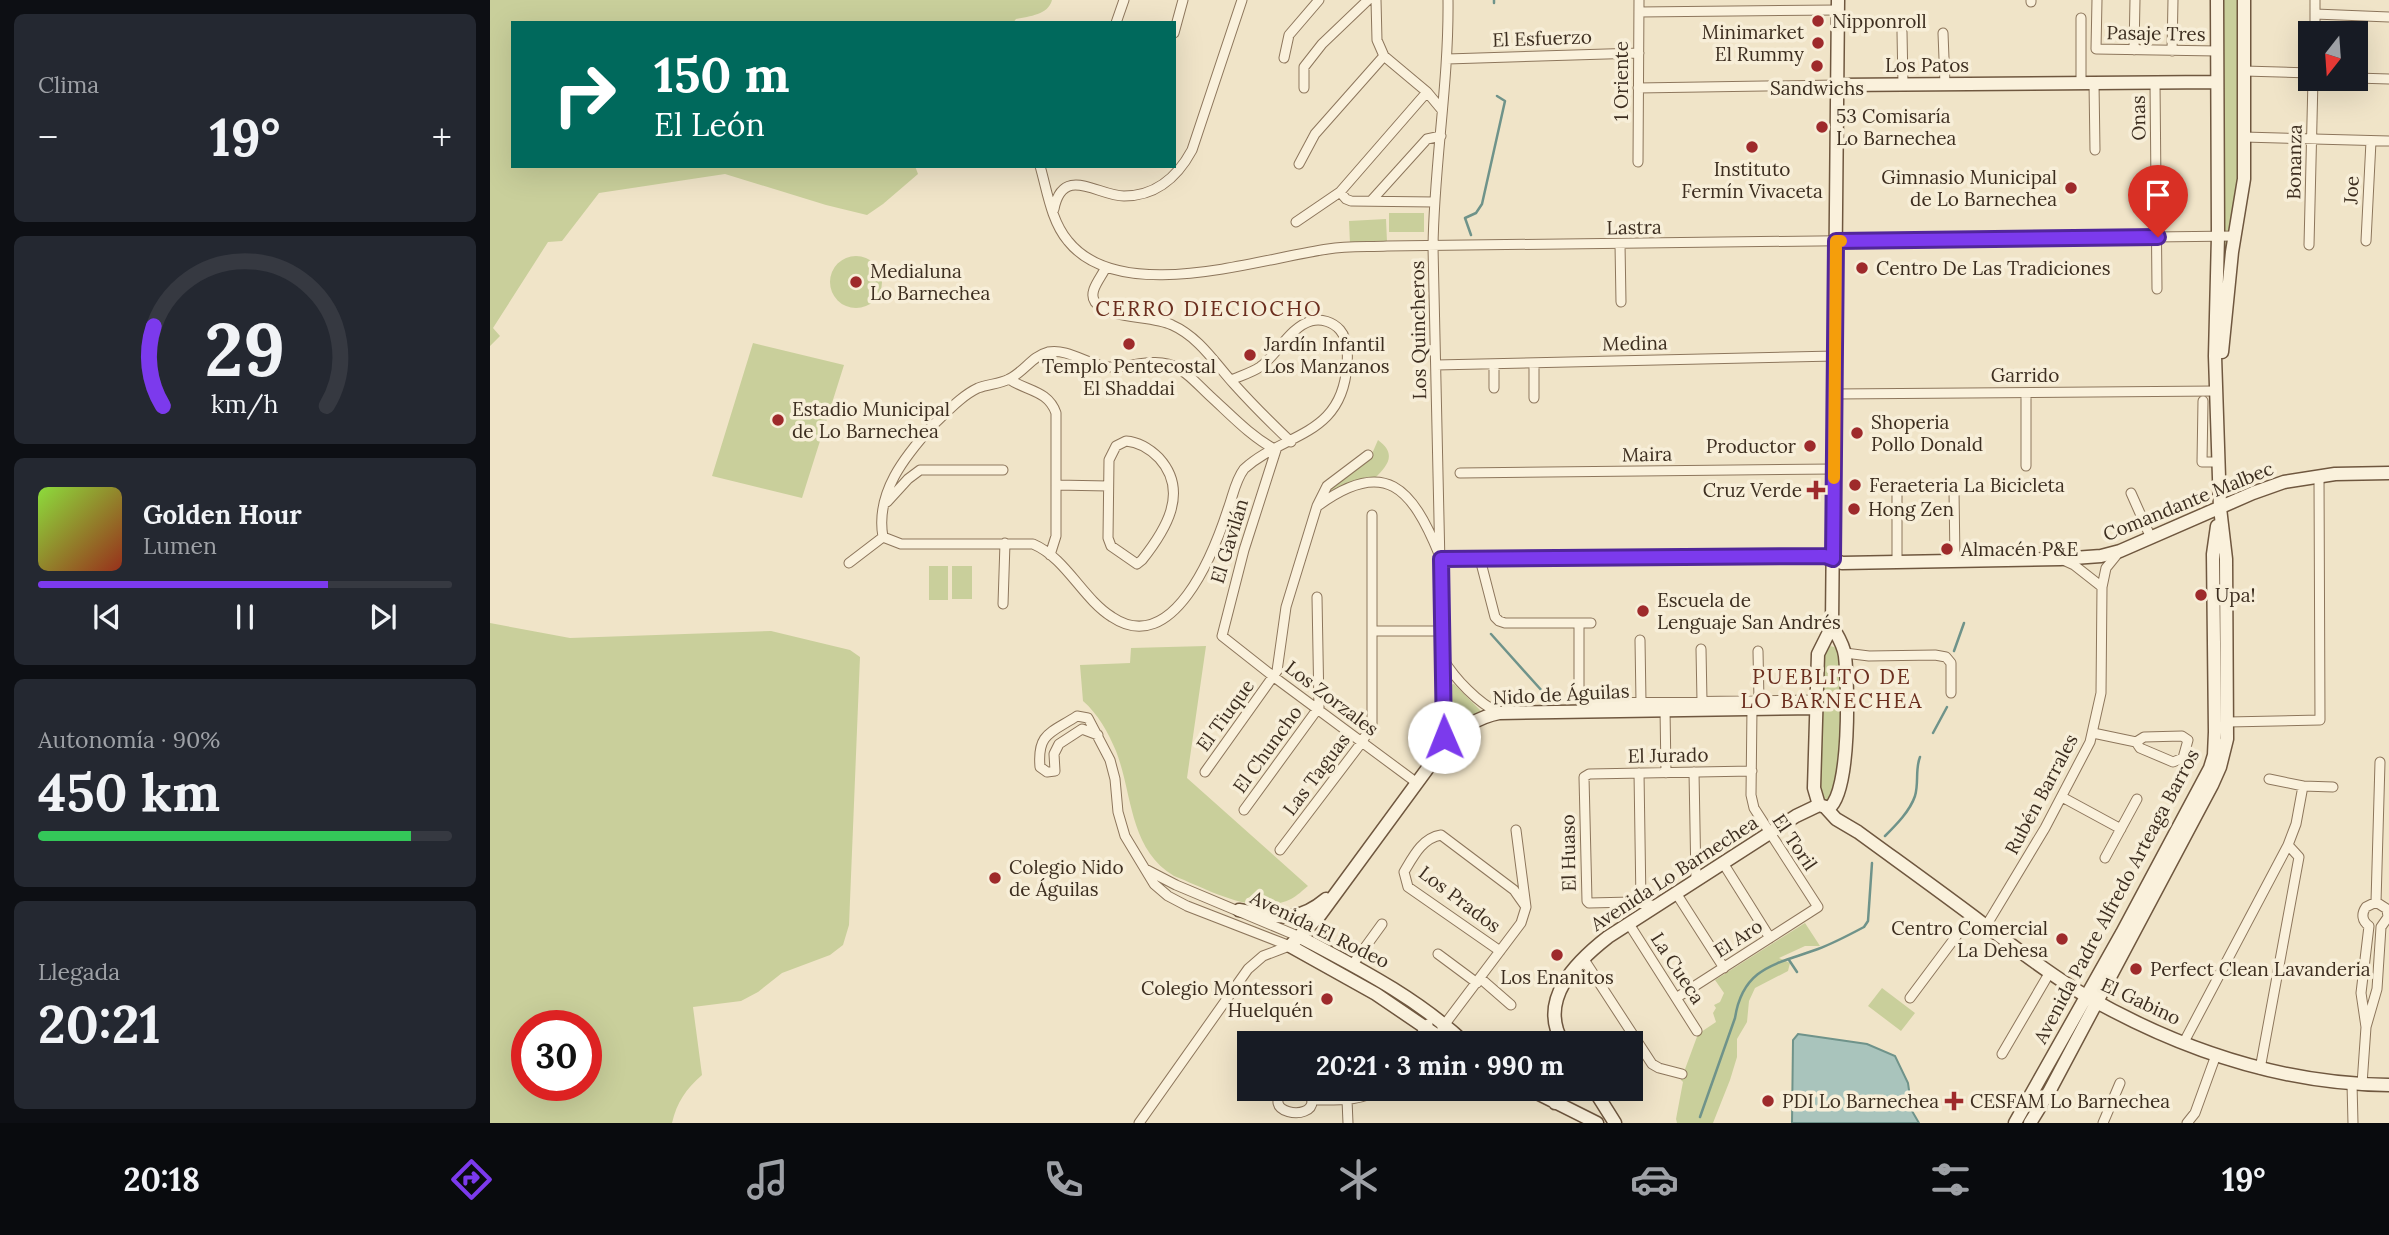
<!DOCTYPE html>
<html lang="es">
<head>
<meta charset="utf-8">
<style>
	:root { --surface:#171b24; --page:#242831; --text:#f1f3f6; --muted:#9ea1a6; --line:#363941; --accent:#7c3aed }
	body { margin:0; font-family:Lora,serif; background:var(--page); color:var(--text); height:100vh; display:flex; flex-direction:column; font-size:26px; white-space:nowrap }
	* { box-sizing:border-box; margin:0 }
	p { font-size:23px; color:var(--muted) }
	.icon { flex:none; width:38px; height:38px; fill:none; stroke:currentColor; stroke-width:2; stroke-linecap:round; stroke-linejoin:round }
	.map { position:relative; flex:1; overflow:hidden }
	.panel { display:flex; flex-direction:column; gap:14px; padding:14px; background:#0d0f14; width:490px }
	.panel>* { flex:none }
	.hud { position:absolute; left:21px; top:21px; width:665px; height:147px; border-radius:0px; box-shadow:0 7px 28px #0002; background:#00695c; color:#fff; overflow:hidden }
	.needle { width:46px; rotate:197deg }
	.tools { position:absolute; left:1808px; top:21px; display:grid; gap:14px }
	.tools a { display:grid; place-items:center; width:70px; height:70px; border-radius:0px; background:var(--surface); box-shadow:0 7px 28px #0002; font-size:35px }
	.speed { position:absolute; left:21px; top:1010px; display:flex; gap:14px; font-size:35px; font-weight:700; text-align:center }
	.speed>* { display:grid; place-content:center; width:91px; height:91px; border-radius:50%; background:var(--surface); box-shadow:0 7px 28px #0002; line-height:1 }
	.speed .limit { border:10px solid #d22; background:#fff; color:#111 }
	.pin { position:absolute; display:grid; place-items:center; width:60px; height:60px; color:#fff; margin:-72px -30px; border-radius:50% 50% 50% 0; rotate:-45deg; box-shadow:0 0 7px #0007 }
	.pin .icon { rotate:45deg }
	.me { position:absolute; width:77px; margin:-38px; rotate:359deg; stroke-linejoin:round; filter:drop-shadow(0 0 5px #0008) }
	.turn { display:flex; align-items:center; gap:24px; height:147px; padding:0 28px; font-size:32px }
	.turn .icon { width:91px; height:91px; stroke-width:2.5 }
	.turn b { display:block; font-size:49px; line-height:60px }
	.big { font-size:52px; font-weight:800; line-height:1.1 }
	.panel .widget { flex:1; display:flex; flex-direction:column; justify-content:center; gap:10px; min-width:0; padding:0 24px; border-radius:10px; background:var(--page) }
	.panel .dial { align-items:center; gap:0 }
	.dial svg { height:182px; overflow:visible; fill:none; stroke:var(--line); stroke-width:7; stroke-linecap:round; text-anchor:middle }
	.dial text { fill:var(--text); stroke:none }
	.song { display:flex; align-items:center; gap:21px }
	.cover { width:84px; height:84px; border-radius:10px; background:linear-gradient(135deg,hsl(90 70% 55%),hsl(10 70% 35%)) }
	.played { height:7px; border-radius:4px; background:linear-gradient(90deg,var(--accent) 70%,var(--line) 70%) }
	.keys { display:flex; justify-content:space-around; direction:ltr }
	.heat { display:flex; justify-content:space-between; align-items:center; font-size:38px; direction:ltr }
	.charge { height:10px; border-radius:5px; background:linear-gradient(90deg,#34c759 90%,var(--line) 0) }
	.trip { position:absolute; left:747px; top:1031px; width:406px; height:70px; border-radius:0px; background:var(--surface); box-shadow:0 7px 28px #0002; font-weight:800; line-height:70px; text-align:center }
	.tabs { display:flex; height:112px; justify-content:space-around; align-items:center; background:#090b0e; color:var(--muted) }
	.tabs .icon { width:49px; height:49px }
	.tabs .on { color:var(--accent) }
	.tabs b { font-size:32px; color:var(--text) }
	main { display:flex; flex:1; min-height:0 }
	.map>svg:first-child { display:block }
	.green { fill:#c9cf9b; fill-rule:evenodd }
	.water { fill:#a9c4bc; stroke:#6f938a; stroke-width:2 }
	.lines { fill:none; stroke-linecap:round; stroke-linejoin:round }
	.stream { stroke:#6f938a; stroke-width:2.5 }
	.street-casing { stroke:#8d765c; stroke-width:11 }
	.secondary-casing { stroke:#6f573f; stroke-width:15 }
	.street { stroke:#faf1dc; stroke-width:9 }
	.secondary { stroke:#faf1dc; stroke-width:12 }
	.route-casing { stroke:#51269a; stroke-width:18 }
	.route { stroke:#7c3aed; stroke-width:12 }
	.slow { stroke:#f59e0b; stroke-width:12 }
	.poi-dot { fill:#9e2a2b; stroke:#f7eed8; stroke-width:2.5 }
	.labels { text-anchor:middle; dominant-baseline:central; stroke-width:7; stroke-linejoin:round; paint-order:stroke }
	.poi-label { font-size:19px; fill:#3d2e20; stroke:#f7eed8; text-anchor:start }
	.street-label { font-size:19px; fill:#3d2e20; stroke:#f7eed8 }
	.neighbourhood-label { font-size:21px; letter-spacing:2px; fill:#6b2e1e; stroke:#f7eed8 }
</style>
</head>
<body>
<main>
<section class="panel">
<div class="widget"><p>Clima</p>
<div class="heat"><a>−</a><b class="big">19°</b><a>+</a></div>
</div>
<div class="widget dial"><svg viewBox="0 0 100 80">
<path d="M14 69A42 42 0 1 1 86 69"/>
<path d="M14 69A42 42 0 0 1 10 34" stroke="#7c3aed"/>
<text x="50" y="56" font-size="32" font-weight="700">29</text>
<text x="50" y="72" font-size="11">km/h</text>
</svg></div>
<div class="widget">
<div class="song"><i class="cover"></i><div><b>Golden Hour</b><p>Lumen</p></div></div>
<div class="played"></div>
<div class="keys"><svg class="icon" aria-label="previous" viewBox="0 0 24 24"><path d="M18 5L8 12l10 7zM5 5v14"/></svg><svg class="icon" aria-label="pause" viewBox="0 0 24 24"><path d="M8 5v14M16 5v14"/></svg><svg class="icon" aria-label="next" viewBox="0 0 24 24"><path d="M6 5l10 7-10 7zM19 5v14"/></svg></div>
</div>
<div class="widget"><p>Autonomía · 90%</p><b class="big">450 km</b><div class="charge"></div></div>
<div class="widget"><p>Llegada</p><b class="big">20:21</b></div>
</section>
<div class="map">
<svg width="1899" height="1123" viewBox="0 0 1899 1123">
	<rect width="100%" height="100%" fill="#f0e4c8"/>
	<path class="green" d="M0 0H562C558 15 540 16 526 19L523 23H23V166H425L428 174 393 204 377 215 336 205 235 174 109 193 72 241 58 242 3 328 10 336 0 346Z
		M1732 0H1750L1749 201 1734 300 1731 194Z
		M899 213H934V232H899Z
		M896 219 897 242 860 244 859 221Z
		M340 282a26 26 0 1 1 52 0a26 26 0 1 1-52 0Z
		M263 343 354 365 312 498 222 476Z
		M888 440C907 454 898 465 885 478L876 477 838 494 841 488 881 456Z
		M439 566H458V600H439Z
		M462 566H482V599H462Z
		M0 623 80 638 281 631 360 650 370 657 359 925 353 945 340 955 292 973 268 992 251 1001 203 1007 212 1075C196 1089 187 1102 182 1123H0ZM37 1026H96V1085H37Z
		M716 646 697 778 818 886C813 890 807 896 801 899 764 917 718 889 684 876 639 849 643 795 626 751 618 732 608 714 593 701L590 665 640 663 641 648Z
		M1340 646 1348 648 1352 654 1351 765 1341 799 1334 803 1327 790 1333 655 1335 649Z
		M964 684 993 713 976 719 960 729V685Z
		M1315 923 1330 946H1315L1289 958 1300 963 1298 971 1265 988 1259 1001 1257 1022 1247 1039V1057L1240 1080 1223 1123H1187L1186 1119 1193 1082 1191 1080 1208 1034 1226 1022 1223 1013 1226 1008 1224 1005 1230 1002 1234 993 1225 980Z
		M1392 988 1425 1013 1411 1031 1378 1006Z"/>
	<path class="water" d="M1308 1034 1377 1044 1405 1056 1418 1083 1422 1111 1429 1123H1302L1303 1040Z"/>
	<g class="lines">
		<path class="stream" d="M1004 3V0
			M981 235 975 218 986 213 992 204 1015 101 1007 96
			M1001 634 1062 702
			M1464 651 1474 623
			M1443 733 1457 707
			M1395 836C1406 825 1420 811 1425 796 1429 783 1425 769 1430 757
			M1299 960 1307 972
			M1210 1117 1245 1018C1253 966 1288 964 1328 949 1344 943 1359 935 1374 927L1378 921 1382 863"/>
		<defs>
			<path id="street" d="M886 0 887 40 894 56 937 92 952 110
				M1607 0 1606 49 1727 51
				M1541 2V0
				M1149 12 1348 10
				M1825 14 1899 17
				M626 23 634 0
				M1412 32 1413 85
				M684 33 693 0
				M1453 33 1455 84
				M1825 33V0
				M1644 50 1645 0
				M1682 51 1683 0
				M794 58 799 35 829 0
				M957 59 1149 53
				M1754 71 1820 73
				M1866 78 1899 79
				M1591 83V18
				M1604 83 1605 150
				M1665 83 1667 289
				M814 88V67L832 44 878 0
				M1148 88 1347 85
				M1754 137 1899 141
				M1148 162 1149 0
				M809 164 825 134 894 56
				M550 166C557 190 561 221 578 241 630 306 768 259 838 249 857 246 878 247 897 246L1745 236
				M850 192 856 199 861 201 944 202
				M881 201 937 139 951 136
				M564 209C573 164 608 196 634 196 667 196 688 176 702 150L752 0
				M806 222 850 192 937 92
				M1876 241 1881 141
				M1130 244 1131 302
				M1819 245 1823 79
				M615 269C610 279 598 292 605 302 619 320 662 315 682 325 709 337 725 363 744 384 762 404 781 423 801 442
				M946 365 1345 356
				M519 379C536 391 558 390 566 413V536L560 555
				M1004 388V364
				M1536 393V466
				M1344 394 1726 391
				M1044 398V363
				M1713 401 1712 462H1728
				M636 441C649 442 660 449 669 458 700 492 675 531 652 560L647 564 621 546 618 538 619 460 626 446Z
				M786 450 754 550 732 636 784 677 927 783
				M970 473 1344 469
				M566 485 618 486
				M1407 489V562
				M1464 490 1465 561
				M1641 493 1661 538
				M397 502 418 479 430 470H513
				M829 505C895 457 922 488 949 554
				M393 537 411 544H543C576 558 592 598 622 617 683 658 724 552 738 509 743 496 745 481 754 469 795 432 852 437 857 365 858 353 858 339 850 330 843 322 831 318 821 321 800 327 787 355 770 367 761 373 750 376 741 380
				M393 537C385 493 415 456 443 425 457 412 471 396 488 388 498 384 510 384 519 379 534 372 542 356 558 352 579 348 599 366 619 367 639 368 659 359 678 364 695 369 707 384 720 396 741 415 760 436 786 450
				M951 559 1335 556 1343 559
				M990 559 1005 617 1009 621 1015 623H1101
				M1573 560 1584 565 1612 587
				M359 563 393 537
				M513 604 515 543
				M1089 623V699L1092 703 1327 700
				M882 631H953
				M1150 640 1151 702
				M1211 649 1212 701
				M1268 651 1269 701
				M1355 653 1379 656 1445 655 1456 657 1461 663V693
				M953 659C965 679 988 703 1009 713
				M1175 709 1176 773
				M1738 722 1830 720 1829 476
				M1603 733 1646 742 1650 748 1683 762 1693 758 1698 740 1692 736 1654 737 1646 742
				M608 735 592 729 569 744 564 754 565 771 557 772 550 767C547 733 561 733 587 716L598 718 620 760 625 779 628 812 635 836 664 884 678 896 697 906 800 946
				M954 746 943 247C944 164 959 83 958 0
				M715 772 787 671 796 607 827 506 837 486 878 455
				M1204 772 1206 881
				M1149 773 1151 903
				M1813 786 1843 787
				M1572 797 1631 829
				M754 810 829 707 827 597
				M790 850 872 742 882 724V515
				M1615 858 1647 799
				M1233 863 1280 938
				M657 870 686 885 810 937
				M1186 893 1234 968
				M1886 902 1890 762
				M1167 906 1142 902 1099 903 1097 901 1094 777 1099 774 1262 771
				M1139 924 1207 1031
				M1496 926 1555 828 1600 742 1611 693 1612 587 1616 568 1629 552
				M1010 951 918 887 914 872C923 857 932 838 951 835L1024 890 1036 907
				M948 954 987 983
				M1093 958 1162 1064 1169 1068 1192 1074
				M863 964 892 924
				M990 978 1021 1005
				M1186 998 1328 907 1264 808 1261 795 1262 708
				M1420 998 1482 915
				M952 1028 1031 923 1036 907 1026 830
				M1694 1042 1798 845 1806 824 1813 786 1779 779
				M925 1043 938 1024
				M1512 1054 1560 972
				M1770 1069 1809 857 1798 845
				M1862 1084 1863 1123
				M1872 1084 1876 1027 1887 989 1891 927 1898 917 1897 909 1886 902 1876 907C1871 914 1872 921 1879 926L1871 993 1876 1027
				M798 1088C765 1112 824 1123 822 1100L813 1088
				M822 1100C846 1100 871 1102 892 1088
				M857 1100 858 1123
				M649 1123 758 969 773 956 799 946
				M1613 1123 1630 1083
				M1697 1123 1705 1113 1726 1055"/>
			<path id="secondary" d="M1347 85 1727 82
				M1732 352 1742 252 1754 179V0
				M1343 559 1352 563 1570 559 1611 556 1630 551 1763 493 1794 482 1845 474 1899 473
				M1342 626 1328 654 1324 788 1329 805 1339 808C1361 792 1358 683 1355 656 1354 645 1347 635 1342 626L1348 0
				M1336 808 1346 819 1368 832C1409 862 1451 892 1492 923 1526 948 1560 975 1596 996 1689 1049 1792 1084 1899 1085
				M749 910C786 916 805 925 836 899
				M810 937C868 968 926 997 975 1043
				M958 1043 886 994 800 946 830 915 954 746C969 730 988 717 1009 713L1327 708
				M1073 1043C1047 1000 1086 962 1118 937L1306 816 1329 805
				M1037 1088 1107 1123
				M1103 1088 1125 1123
				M1065 1103 1078 1088
				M1525 1123 1632 933 1720 768 1724 755 1725 732 1723 554 1727 526
				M1540 1123 1559 1092 1722 785 1730 767 1737 739 1736 559 1730 508 1725 356 1728 236 1727 0"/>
		</defs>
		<use href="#street" class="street-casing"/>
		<use href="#secondary" class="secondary-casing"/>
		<use href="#street" class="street"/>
		<use href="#secondary" class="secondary"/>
	</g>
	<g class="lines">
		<defs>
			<path id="route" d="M954 737 951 559 1335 556 1343 559 1346 241 1668 237"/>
		</defs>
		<use href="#route" class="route-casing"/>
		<use href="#route" class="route"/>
		<path class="slow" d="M1344 478 1346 241H1351"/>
	</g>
	<g class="poi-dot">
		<circle cx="1328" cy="21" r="7"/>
		<circle cx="1328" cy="43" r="7"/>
		<circle cx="1327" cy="66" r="7"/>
		<circle cx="1332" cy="127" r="7"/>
		<circle cx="1262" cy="147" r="7"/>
		<circle cx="1581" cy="188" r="7"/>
		<circle cx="1372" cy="268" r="7"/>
		<circle cx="366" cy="282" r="7"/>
		<circle cx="639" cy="344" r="7"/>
		<circle cx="760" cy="355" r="7"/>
		<circle cx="288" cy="420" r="7"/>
		<circle cx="1367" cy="433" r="7"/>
		<circle cx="1320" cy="446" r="7"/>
		<circle cx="1365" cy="485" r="7"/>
		<path d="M1322.5 479.5h7v7h7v7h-7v7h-7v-7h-7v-7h7z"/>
		<circle cx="1364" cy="509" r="7"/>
		<circle cx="1457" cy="549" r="7"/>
		<circle cx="1711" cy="595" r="7"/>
		<circle cx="1153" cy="611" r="7"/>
		<circle cx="505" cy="878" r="7"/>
		<circle cx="1572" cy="939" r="7"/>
		<circle cx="1067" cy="955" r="7"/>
		<circle cx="1646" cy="969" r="7"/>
		<circle cx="837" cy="999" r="7"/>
		<circle cx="1278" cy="1101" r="7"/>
		<path d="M1460.5 1090.5h7v7h7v7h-7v7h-7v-7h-7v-7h7z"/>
	</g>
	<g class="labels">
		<g class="poi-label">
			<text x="1342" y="21">Nipponroll</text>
			<text x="1314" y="32" text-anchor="end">Minimarket<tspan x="1314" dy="22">El Rummy</tspan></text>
			<text x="1327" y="88" text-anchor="middle">Sandwichs</text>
			<text x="1346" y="116">53 Comisaría<tspan x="1346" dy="22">Lo Barnechea</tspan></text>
			<text x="1262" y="169" text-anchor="middle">Instituto<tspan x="1262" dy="22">Fermín Vivaceta</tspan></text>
			<text x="1567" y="177" text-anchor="end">Gimnasio Municipal<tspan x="1567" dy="22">de Lo Barnechea</tspan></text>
			<text x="1386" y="268">Centro De Las Tradiciones</text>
			<text x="380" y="271">Medialuna<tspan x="380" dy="22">Lo Barnechea</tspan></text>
			<text x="774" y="344">Jardín Infantil<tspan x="774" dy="22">Los Manzanos</tspan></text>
			<text x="639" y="366" text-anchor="middle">Templo Pentecostal<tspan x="639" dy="22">El Shaddai</tspan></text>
			<text x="302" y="409">Estadio Municipal<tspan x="302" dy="22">de Lo Barnechea</tspan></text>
			<text x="1381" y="422">Shoperia<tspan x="1381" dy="22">Pollo Donald</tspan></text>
			<text x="1306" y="446" text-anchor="end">Productor</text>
			<text x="1379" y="485">Feraeteria La Bicicleta</text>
			<text x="1312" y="490" text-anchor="end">Cruz Verde</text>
			<text x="1378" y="509">Hong Zen</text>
			<text x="1471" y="549">Almacén P&amp;E</text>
			<text x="1725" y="595">Upa!</text>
			<text x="1167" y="600">Escuela de<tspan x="1167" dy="22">Lenguaje San Andrés</tspan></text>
			<text x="519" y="867">Colegio Nido<tspan x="519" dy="22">de Águilas</tspan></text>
			<text x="1558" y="928" text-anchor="end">Centro Comercial<tspan x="1558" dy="22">La Dehesa</tspan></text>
			<text x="1660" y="969">Perfect Clean Lavanderia</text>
			<text x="1067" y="977" text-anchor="middle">Los Enanitos</text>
			<text x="823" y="988" text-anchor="end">Colegio Montessori<tspan x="823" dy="22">Huelquén</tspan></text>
			<text x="1292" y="1101">PDI Lo Barnechea</text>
			<text x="1480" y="1101">CESFAM Lo Barnechea</text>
		</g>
		<g class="street-label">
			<text transform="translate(1666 33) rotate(1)">Pasaje Tres</text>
			<text transform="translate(1052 38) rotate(-2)">El Esfuerzo</text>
			<text x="1437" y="65">Los Patos</text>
			<text transform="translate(1131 81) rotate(-90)">1 Oriente</text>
			<text transform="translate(1648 118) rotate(-91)">Onas</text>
			<text transform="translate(1804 162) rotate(-89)">Bonanza</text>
			<text transform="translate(1861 190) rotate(-87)">Joe</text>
			<text transform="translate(1144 227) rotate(-1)">Lastra</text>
			<text transform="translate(928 330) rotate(-91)">Los Quincheros</text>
			<text transform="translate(1145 343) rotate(-1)">Medina</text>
			<text x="1535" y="375">Garrido</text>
			<text transform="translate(1157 454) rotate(-1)">Maira</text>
			<text transform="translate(1698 501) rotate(-22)">Comandante Malbec</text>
			<text transform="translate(739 541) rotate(-73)">El Gavilán</text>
			<text transform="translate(1071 694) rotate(-3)">Nido de Águilas</text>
			<text transform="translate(842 698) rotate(37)">Los Zorzales</text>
			<text transform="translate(735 715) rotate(-54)">El Tiuque</text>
			<text transform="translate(777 749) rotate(-54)">El Chuncho</text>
			<text transform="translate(1178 755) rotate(-1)">El Jurado</text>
			<text transform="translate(826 774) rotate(-53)">Las Taguas</text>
			<text transform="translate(1551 794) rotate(-62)">Rubén Barrales</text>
			<text transform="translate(1305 842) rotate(56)">El Toril</text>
			<text transform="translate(1078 853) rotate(-91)">El Huaso</text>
			<text transform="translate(1184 873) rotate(-33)">Avenida Lo Barnechea</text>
			<text transform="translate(1626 896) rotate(-62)">Avenida Padre Alfredo Arteaga Barros</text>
			<text transform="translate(970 899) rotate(37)">Los Prados</text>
			<text transform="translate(830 929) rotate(26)">Avenida El Rodeo</text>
			<text transform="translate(1248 938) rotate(-33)">El Aro</text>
			<text transform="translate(1188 968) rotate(57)">La Cueca</text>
			<text transform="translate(1651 1001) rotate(25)">El Gabino</text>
		</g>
		<g class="neighbourhood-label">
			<text x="719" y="308">CERRO DIECIOCHO</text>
			<text x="1342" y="676">PUEBLITO DE<tspan x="1342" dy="24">LO BARNECHEA</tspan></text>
		</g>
	</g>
</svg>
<div class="tools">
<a><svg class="needle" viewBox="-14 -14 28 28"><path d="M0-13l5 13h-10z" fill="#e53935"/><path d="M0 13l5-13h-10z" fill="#9ea1a6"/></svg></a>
</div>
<div class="speed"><div class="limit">30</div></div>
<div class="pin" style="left:1668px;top:237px;background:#d93025"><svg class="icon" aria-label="arrive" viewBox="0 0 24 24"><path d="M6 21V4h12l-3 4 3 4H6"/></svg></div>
<svg class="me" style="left:954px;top:737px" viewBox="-20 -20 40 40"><circle r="19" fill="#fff"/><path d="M0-13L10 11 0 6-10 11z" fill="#7c3aed"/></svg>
<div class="trip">20:21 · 3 min · 990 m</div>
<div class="hud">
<div class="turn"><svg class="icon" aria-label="right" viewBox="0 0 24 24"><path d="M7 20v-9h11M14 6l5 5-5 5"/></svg><div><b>150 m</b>El León</div></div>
</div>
</div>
</main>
<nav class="tabs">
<b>20:18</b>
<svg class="icon on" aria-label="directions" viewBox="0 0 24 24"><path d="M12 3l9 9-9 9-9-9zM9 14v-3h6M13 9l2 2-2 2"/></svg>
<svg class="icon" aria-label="music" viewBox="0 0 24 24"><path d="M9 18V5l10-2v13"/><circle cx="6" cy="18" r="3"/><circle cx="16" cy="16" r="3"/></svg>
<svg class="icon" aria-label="phone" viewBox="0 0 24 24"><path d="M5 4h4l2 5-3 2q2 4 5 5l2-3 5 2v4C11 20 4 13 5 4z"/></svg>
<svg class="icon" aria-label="climate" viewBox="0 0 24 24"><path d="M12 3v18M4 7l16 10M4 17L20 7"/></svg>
<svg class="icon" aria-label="car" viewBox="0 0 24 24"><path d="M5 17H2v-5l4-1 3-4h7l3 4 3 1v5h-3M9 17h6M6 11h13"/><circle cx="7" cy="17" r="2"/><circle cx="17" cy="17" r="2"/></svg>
<svg class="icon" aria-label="filters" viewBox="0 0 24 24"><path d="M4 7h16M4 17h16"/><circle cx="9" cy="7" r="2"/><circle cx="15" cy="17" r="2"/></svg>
<b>19°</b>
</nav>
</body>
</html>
